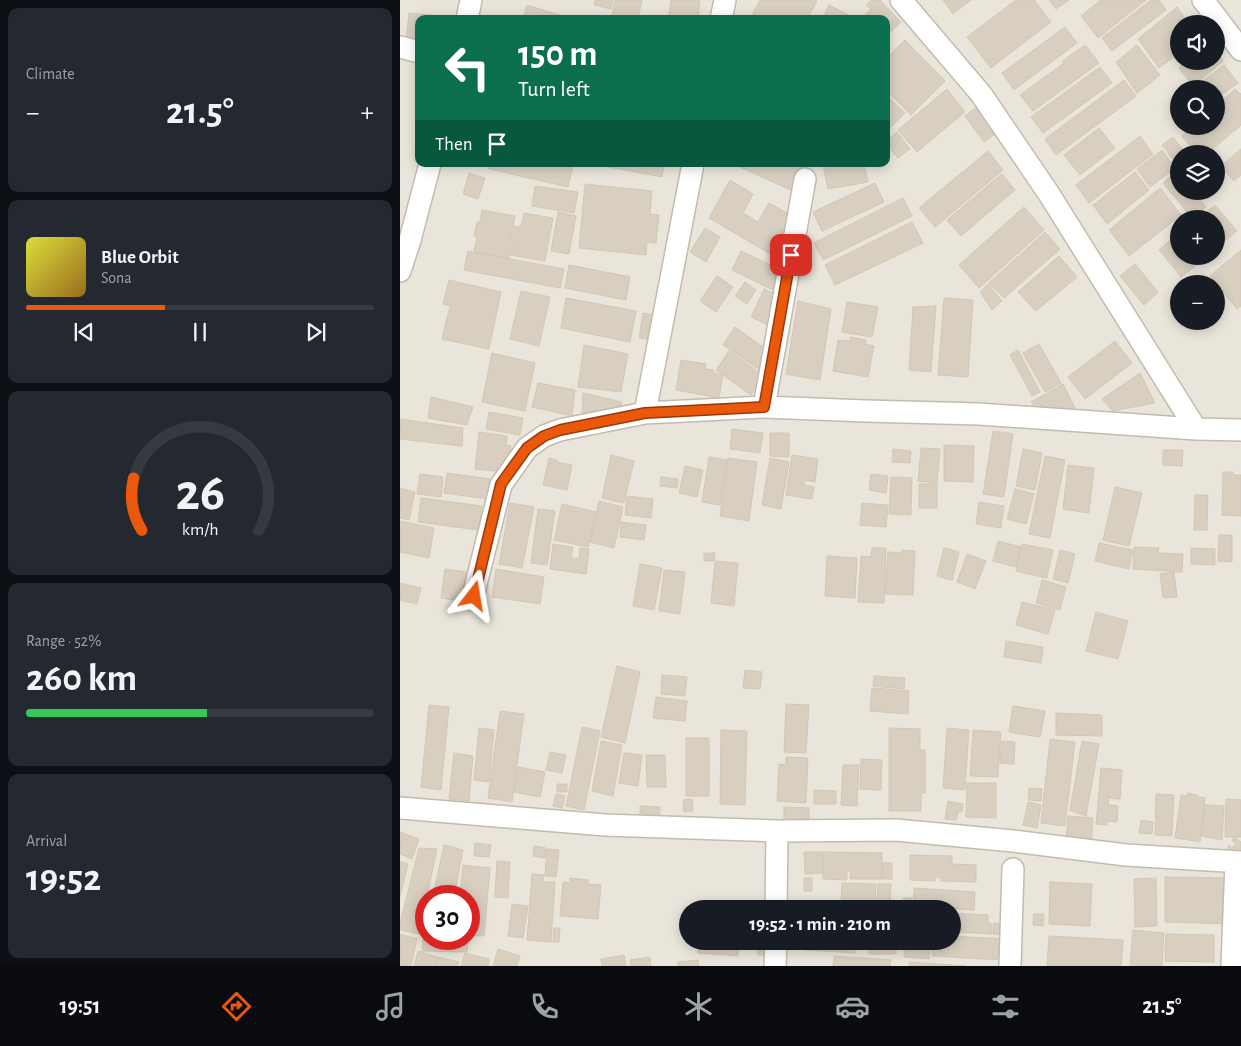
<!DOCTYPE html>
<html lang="en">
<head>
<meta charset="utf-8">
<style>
	:root { --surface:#171b24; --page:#242831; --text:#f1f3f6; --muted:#9ea1a6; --line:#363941; --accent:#ea580c }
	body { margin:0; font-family:"Alegreya Sans",sans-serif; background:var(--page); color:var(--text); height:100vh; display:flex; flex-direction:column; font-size:19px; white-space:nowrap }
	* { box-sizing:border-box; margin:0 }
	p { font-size:16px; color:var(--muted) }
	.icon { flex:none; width:28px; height:28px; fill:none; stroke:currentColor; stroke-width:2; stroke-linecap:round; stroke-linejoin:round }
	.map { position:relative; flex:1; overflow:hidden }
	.details { display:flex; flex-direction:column; gap:8px; padding:8px; background:#0d0f14; width:400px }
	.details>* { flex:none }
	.guide { position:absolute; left:15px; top:15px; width:475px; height:152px; border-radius:10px; box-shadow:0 2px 12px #0003; background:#0b6e4f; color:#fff; overflow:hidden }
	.controls { position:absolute; left:770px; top:15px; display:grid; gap:10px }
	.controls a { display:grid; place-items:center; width:55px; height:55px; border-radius:50%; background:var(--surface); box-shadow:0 2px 12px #0003; font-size:25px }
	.speed { position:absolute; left:15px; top:885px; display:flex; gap:10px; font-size:25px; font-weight:700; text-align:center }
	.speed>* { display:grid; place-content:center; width:65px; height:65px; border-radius:50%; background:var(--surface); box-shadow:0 2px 12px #0003; line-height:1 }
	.speed .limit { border:8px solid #d22; background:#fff; color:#111 }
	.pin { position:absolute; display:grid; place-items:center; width:42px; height:42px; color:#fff; margin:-21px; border-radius:10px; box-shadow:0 2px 8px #0006 }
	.me { position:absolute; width:55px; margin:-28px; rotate:14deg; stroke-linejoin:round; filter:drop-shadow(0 0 4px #0008) }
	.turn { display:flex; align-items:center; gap:18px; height:105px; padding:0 20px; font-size:22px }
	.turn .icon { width:65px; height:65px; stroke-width:2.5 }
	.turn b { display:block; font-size:35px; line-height:42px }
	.then { display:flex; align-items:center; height:48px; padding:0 20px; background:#0003; gap:10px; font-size:19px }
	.big { font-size:38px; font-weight:600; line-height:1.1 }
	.details .card { flex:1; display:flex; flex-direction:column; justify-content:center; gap:8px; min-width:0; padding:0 18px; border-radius:10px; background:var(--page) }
	.details .dial { align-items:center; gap:0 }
	.dial svg { height:130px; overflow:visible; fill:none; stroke:var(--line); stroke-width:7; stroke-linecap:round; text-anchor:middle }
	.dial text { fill:var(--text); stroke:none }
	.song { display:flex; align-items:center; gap:15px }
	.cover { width:60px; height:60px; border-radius:8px; background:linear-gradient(135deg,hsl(60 70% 55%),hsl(40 70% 35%)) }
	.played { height:5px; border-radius:2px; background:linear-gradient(90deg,var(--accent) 40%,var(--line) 40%) }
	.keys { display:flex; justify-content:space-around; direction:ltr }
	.heat { display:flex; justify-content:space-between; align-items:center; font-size:28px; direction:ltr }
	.charge { height:8px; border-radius:4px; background:linear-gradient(90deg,#34c759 52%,var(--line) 0) }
	.trip { position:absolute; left:279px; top:900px; width:282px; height:50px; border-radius:25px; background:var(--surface); box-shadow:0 2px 12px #0003; font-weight:600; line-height:50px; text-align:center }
	.tabs { display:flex; height:80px; justify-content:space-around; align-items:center; background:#090b0e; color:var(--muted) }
	.tabs .icon { width:35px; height:35px }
	.tabs .active { color:var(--accent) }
	.tabs b { font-size:22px; color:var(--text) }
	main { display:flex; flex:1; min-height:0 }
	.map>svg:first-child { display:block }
	.residential { fill:#eae5da; fill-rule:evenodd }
	.building { fill:#d8cfc1; stroke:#d3c7b4 }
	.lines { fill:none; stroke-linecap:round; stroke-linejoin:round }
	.minor-casing { stroke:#c2bbae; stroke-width:24 }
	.minor { stroke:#fff; stroke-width:21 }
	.route-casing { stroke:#983908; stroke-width:12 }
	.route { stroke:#ea580c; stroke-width:9 }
</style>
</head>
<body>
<main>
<section class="details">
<div class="card"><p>Climate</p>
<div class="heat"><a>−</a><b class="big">21.5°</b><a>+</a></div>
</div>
<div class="card">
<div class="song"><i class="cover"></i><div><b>Blue Orbit</b><p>Sona</p></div></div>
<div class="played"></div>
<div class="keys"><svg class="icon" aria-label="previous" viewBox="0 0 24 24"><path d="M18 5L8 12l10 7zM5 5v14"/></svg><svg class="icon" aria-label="pause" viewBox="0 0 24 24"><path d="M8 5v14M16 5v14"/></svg><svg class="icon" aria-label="next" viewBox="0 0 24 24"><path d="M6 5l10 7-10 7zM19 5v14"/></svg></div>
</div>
<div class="card dial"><svg viewBox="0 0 100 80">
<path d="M14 69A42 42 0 1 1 86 69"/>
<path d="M14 69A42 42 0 0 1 9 37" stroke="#ea580c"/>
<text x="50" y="56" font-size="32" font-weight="700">26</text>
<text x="50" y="72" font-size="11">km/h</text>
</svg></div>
<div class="card"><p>Range · 52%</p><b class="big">260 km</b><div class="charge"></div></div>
<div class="card"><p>Arrival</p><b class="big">19:52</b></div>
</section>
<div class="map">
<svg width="841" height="966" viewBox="0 0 841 966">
	<rect width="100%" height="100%" fill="#f6f3ec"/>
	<path class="residential" d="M0 0H841V966H0ZM19 19H486V164H19ZM779 24H816V61H779ZM779 89H816V126H779ZM779 154H816V191H779ZM779 219H816V256H779ZM779 284H816V321H779ZM26 896H69V939H26ZM288 909H552V941H288Z"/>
	<path class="building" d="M195 0H213L211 9 194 5Z
		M215 0H242L238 19H225L212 15Z
		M271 0H300L298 19H268Z
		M360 0H414L417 1 407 19H358L352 15Z
		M471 0H480L501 22 486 36V19H463L462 18 471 9 466 5Z
		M543 0H571L553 14Z
		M616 0H634L651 22 591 68 567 37Z
		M649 0H669L656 9Z
		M701 0H746L698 38 681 16Z
		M751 0H759L766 10 712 51 702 38Z
		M127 5 172 19H123Z
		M429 5 451 16 449 19H422Z
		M777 7 789 24H779V53L759 68 738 39Z
		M9 13 50 17V19H19V43L6 42Z
		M665 27 677 43 614 90 602 73Z
		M505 40 545 81 511 115 486 90V59Z
		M685 45 699 63 633 111 620 95 664 63 663 61Z
		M737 45 760 75 737 93 716 62Z
		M816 52 823 61 793 86 779 68 787 61H816Z
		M824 65 838 83 816 99V89H793Z
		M700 67 712 83 643 133 631 117Z
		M724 80 736 96 656 155 645 139Z
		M547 89 565 112 517 152 498 130Z
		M835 89 840 94 841 93V125L807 154H797L782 136 793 126H816V106Z
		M486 95 505 113 486 132Z
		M581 104 600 130 584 142 565 116Z
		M699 128 715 148 680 175 664 155Z
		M497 132 510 149 498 158 486 144V141Z
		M740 136 753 154 689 203 676 185Z
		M773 137 786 154H779V167L762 145Z
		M841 149V175L834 181 821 166Z
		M762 150 775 168 750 187 737 169Z
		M588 151 603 170 535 227 519 208Z
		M90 164H163L173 166 168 187 89 169Z
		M193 164H264L262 177Z
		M333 164H396L406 168 395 192Z
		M432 164H464L468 182 428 189 423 165Z
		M777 171 779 174V191H793L806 207 792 218 763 183Z
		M735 172 749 190 707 224 693 205Z
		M69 173 85 178 78 199 63 194Z
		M602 174 615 190 561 236 547 220Z
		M330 180 353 194 343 213 358 222 369 203 394 217 372 255 309 218Z
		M475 183 484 202 422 231 413 212Z
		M185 184 252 191 250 214 259 215 256 243 247 242 246 255 179 248Z
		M135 186 178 192 174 213 132 206Z
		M760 188 781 215 729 256 709 230Z
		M503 198 512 216 423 260 414 243Z
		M815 205 837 231 816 248V219H798Z
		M624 207 644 230 579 288 559 265Z
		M82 210 115 216 108 258 74 252 77 237 74 236 77 222H80Z
		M158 212 176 216 169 254 151 251Z
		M124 213 153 218 145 261 110 255 115 226 121 227Z
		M512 222 523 243 435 285 425 265Z
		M305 228 320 237 306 262 290 252Z
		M645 232 660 249 604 298 589 283Z
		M779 233V256H809L781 277 759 250Z
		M841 250V306L837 309 810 276Z
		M68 251 164 269 160 288 64 270Z
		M341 251 384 271 375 291 332 270Z
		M659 256 677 277 636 311 618 292Z
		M735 264 758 292 744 305 720 276Z
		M169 265 230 277 226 300 165 288Z
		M317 276 333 287 316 312 300 301Z
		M49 280 101 292 89 349 42 339 50 306 43 304Z
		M345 282 356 290 347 304 335 296Z
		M588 284 602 301 592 310 580 292Z
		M364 289 381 297 368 325 351 317Z
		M121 291 150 297 139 346 110 339Z
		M166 298 236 311 230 342 161 328Z
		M544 298 573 300 568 377 538 375Z
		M398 301 431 309 420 380 386 374Z
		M447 302 478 307 472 337 442 332Z
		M536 306 531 372 509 370 513 307Z
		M243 313 261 316 257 341 239 338Z
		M335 327 370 352 358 369 323 345Z
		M450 337 466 340 465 344 474 346 468 377 433 371 438 340 450 341Z
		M715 341 732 363 685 399 668 377Z
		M639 344 661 383 645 392 623 353Z
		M184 345 228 354 221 392 178 387Z
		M618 350 640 392 632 396 610 355Z
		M329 351 364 376 351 395 316 370Z
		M92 353 135 363 125 411 82 402Z
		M281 360 306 364 305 369 314 370 313 373 323 375 319 398 276 390Z
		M740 373 755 403 713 411 702 399Z
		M138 383 175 390 172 416 132 407Z
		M663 384 675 408 640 413 631 402Z
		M183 393 222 402 219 417 182 414Z
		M31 397 73 407 67 425 28 418Z
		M89 412 123 418 120 435 86 429Z
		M0 419 63 428 62 446 0 439Z
		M332 429 363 433 360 453 330 449Z
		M593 431 613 434 604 497 583 494Z
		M79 432 107 436 106 445 111 446 109 459H107L105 472 75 469Z
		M370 433H389V457L370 456Z
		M544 445 574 446 573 482 544 481Z
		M521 448 540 449 537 483 518 481Z
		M493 449 511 451 510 463 492 462Z
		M623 449 642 453 635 490 616 486Z
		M763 450H783L782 466 763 465Z
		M211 455 234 461 224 503 202 498Z
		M392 455 418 459 415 482 404 480V485L414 487 412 499 386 495Z
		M645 456 665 460 650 538 629 534Z
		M309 457 327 460 320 505 302 502Z
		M149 458 157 460V462L172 465 167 490 143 485Z
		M328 458 357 462 349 521 320 516Z
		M370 458 389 462 381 509 362 505Z
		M668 465 694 468 689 513 663 509Z
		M285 466 303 470 297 497 279 493Z
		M823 472H833V475H841V516L822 515Z
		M47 473 90 479 88 499 44 493Z
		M20 474 43 477 41 497 17 494Z
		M471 474 488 476 486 493 469 490Z
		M261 477 278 479 277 488 260 486Z
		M491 477 512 478 511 515 489 514Z
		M519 484H537V508H519Z
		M715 487 742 493 729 546 703 540Z
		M0 488 15 492 9 520 0 518Z
		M615 489 634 494 626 524 607 519Z
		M795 495H808L807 530H794Z
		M227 496 253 499 251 518 225 515Z
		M21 498 82 506 78 530 18 522Z
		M199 501 223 507 214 548 190 542Z
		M579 502 604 506 601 528 576 524Z
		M110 503 134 507 122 568 99 564Z
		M462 503 488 505 486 527 460 525Z
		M162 504 196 512 188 547 154 540Z
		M138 509 155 511 147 565 131 563Z
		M0 521 34 528 29 558 0 552Z
		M221 522 246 525 244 540 220 537Z
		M819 535H832V562L818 561Z
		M598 541 621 547 616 567 593 561Z
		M699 543 733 550 729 569 695 561Z
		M153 544 173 547 171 558 179 559 180 548 189 549 186 574 150 569Z
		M622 544 653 550 647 578 616 571Z
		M734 547 759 548 758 553 783 554 782 572 733 569Z
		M472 548H486L484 603 458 602 461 556 471 557Z
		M544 548 559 552 552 580 537 576Z
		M791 548 815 549V565L791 564Z
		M502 550 515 551 513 595 485 594 488 552 502 553Z
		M660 550 675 554 668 583 653 579Z
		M304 553H315L314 561H304Z
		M567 554 586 561 575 589 557 582Z
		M427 556 457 558 455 598 425 596Z
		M315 561 338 563 334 606 311 603Z
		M240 564 262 568 254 610 233 606Z
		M45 569 73 573 69 602 41 598Z
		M96 569 144 577 140 604 92 597Z
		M264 570 285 572 280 614 259 611Z
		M774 572 777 597 763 598 760 574Z
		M642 580 666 587 660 610 636 603Z
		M0 583 21 588 17 604 0 600Z
		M622 602 655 610 648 634 616 625Z
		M696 612 728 621 718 659 686 651Z
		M606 641 643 647 641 663 604 657Z
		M217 666 240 672 225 743 201 737Z
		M345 670 362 672 360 689 343 688Z
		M262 675 287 677 285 696 261 694Z
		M474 676 505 678 504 689 473 686Z
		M472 688 509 691 508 714 470 711Z
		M256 697 287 701 285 721 253 718Z
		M386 704 409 705 406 753 384 752Z
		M29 705 49 707 41 790 21 787Z
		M613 706 645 711 640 737 609 732Z
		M100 711 124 714 112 802 88 798Z
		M656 713 702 715V736L656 735Z
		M182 727 200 731 184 810 166 806Z
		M79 728 94 730 89 782 74 780Z
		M489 728 520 729V750H525V793H521V811H489Z
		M547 728 569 730 565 790 543 788Z
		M321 730 347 731 345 805 320 804Z
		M573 730 601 732 598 777 570 776Z
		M286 738H309V796H286Z
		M650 739 675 742 665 826 641 823Z
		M201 741 222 745 213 796 192 791Z
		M602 741 615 742 614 764 600 763Z
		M682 741 699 744 686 816 670 810Z
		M150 752 166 755 162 773 146 770Z
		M54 753 73 756 69 801 49 799Z
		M224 753 242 755 238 786 219 783Z
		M246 755H265L266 787H247Z
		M386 757 408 758 406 803 377 801 379 764 386 765Z
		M461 759 482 760 481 790 460 789Z
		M443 765H459L457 806 441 805Z
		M118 767 145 772 140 797 114 792Z
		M701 768 722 770 720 799 709 798 708 805 718 806 717 822 707 821V825L696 824Z
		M567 783H596V818L566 817Z
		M157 784H167V792H157Z
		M629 788 642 789 641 801 628 800Z
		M414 790 436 791V804H414Z
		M788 793 797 795V797L805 798 800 842 775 838 781 795 788 796Z
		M156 794 165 796 162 808 153 806Z
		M756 794 774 795 772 836 755 835Z
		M292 799 293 811 284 812 283 800Z
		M826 799 841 800V837H825Z
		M548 801 563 804 562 812H558L556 820 545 819Z
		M628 802 641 805 637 828 623 825Z
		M805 805 824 806 822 840 801 836Z
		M240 806 260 807 259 819 240 818Z
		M384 807 409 808V821H384Z
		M668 816 693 818 691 843 666 842Z
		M741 820 753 822 752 834 739 833Z
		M0 832 19 839 12 859 0 854Z
		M834 837 841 842V852L838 857 827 850 829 845 833 848 836 843 832 841Z
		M75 843 91 845 89 857 74 856Z
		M44 845 63 850 54 896H33Z
		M134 846 146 848 145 858 133 856Z
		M19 848 37 849 19 934 0 930V923Z
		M147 849 159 850 156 877 145 876Z
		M404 852H422L423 873 405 874Z
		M423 852 482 853V879H450L451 871H447V880L423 879Z
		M510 855 552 856V864L576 865V882L541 881V877H535V881L510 880Z
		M0 861 8 864 0 897Z
		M97 861 110 862 108 898 95 897Z
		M482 863H492V879H482Z
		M63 865 90 868 84 936 69 935V896H60Z
		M132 874 144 875 143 882H155L151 942 127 940Z
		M765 877 832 878 831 924 765 922Z
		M170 878 188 880V884L201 885 198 919 160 916 163 882 170 883Z
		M404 878H412V891H404Z
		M756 878 757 926 735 927 734 879Z
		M650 882 692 884 690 926 649 924Z
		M442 883 476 884 475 904 441 903Z
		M478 884H491L490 904H477Z
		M514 888 575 892 574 910 513 906Z
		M503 898H512L511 906 502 905Z
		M112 904 128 906 123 938 108 936Z
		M306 904 345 906V909H306Z
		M552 913 588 915V923L592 924V934L552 932Z
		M634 914H644L643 926 633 925Z
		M594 923 606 924 605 935 593 934Z
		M154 928H160L159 942H153Z
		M733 930 764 933 762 966H730Z
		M0 934 17 939 11 966H0Z
		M766 934 814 935V962L765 961Z
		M552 936 605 939 604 960 532 956V941H552Z
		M649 936 723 940 721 966H647Z
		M23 938H26V939H68L67 952 22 951Z
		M298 941H339L338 956 298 953Z
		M405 941H455V953L405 950Z
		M469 941H496V954H469Z
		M505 941H530L529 959 504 957Z
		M357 945H364L365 955H358Z
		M98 949 120 956 117 966H93Z
		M18 951 37 957 35 966H14Z
		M65 953 89 959 88 966H61Z
		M224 955 226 966H202L201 959Z
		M434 956 491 960 490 966H433Z
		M38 957 59 962 58 966H36Z
		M250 957 251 966H231L230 960Z
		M298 960 299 966H278V962Z
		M509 962 566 966H509Z"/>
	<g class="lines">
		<defs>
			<path id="minor" d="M501 0 581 94 649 194 796 429
				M803 0 841 50
				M67 19 71 0
				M321 19 325 0
				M0 47 19 52
				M0 271 10 240 30 164
				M364 407 405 179
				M245 413 293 164
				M73 596 101 485 127 448 144 436 160 430 245 413 364 407 466 411 579 414 796 429 841 430
				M0 808 205 825 377 831 496 830 613 841 726 855 841 862
				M376 909 377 831
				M375 966 376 941
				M610 966 613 869
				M832 966 836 862"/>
		</defs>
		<use href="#minor" class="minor-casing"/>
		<use href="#minor" class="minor"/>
	</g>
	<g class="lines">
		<defs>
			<path id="route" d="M74 596 101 484 127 448 144 436 160 430 245 413 364 407 391 255"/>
		</defs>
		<use href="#route" class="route-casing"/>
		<use href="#route" class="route"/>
	</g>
</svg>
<div class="controls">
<a><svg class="icon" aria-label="sound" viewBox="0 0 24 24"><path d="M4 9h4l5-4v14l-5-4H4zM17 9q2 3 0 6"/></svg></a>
<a><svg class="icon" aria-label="search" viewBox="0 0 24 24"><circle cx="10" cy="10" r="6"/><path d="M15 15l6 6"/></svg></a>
<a><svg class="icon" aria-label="layers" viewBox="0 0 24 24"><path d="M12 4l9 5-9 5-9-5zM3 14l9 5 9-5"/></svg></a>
<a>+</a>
<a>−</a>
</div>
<div class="speed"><div class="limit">30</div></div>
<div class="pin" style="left:391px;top:255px;background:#d93025"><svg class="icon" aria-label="arrive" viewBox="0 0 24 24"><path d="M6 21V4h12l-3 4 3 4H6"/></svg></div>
<svg class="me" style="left:74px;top:596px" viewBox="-20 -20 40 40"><path d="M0-17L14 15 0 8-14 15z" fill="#ea580c" stroke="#fff" stroke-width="4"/></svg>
<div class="trip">19:52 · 1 min · 210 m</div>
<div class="guide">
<div class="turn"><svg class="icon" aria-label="left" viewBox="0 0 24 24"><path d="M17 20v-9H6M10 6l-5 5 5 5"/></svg><div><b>150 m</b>Turn left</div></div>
<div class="then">Then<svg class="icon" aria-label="arrive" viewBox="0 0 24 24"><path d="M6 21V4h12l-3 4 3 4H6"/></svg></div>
</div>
</div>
</main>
<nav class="tabs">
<b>19:51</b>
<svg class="icon active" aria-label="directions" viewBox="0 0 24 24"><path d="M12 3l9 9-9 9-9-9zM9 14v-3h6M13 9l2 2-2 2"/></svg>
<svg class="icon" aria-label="music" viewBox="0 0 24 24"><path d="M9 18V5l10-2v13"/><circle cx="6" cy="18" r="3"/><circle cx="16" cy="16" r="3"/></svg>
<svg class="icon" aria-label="phone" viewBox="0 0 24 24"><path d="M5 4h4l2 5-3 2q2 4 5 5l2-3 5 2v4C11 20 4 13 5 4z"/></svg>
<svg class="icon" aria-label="climate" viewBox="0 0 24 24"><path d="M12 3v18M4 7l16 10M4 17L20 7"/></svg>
<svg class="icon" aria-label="car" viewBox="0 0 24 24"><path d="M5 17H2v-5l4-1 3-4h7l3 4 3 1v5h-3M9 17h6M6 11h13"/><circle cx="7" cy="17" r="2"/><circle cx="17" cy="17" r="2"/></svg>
<svg class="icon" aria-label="filters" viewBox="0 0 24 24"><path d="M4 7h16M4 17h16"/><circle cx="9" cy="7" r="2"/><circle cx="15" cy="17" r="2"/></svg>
<b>21.5°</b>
</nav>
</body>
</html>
